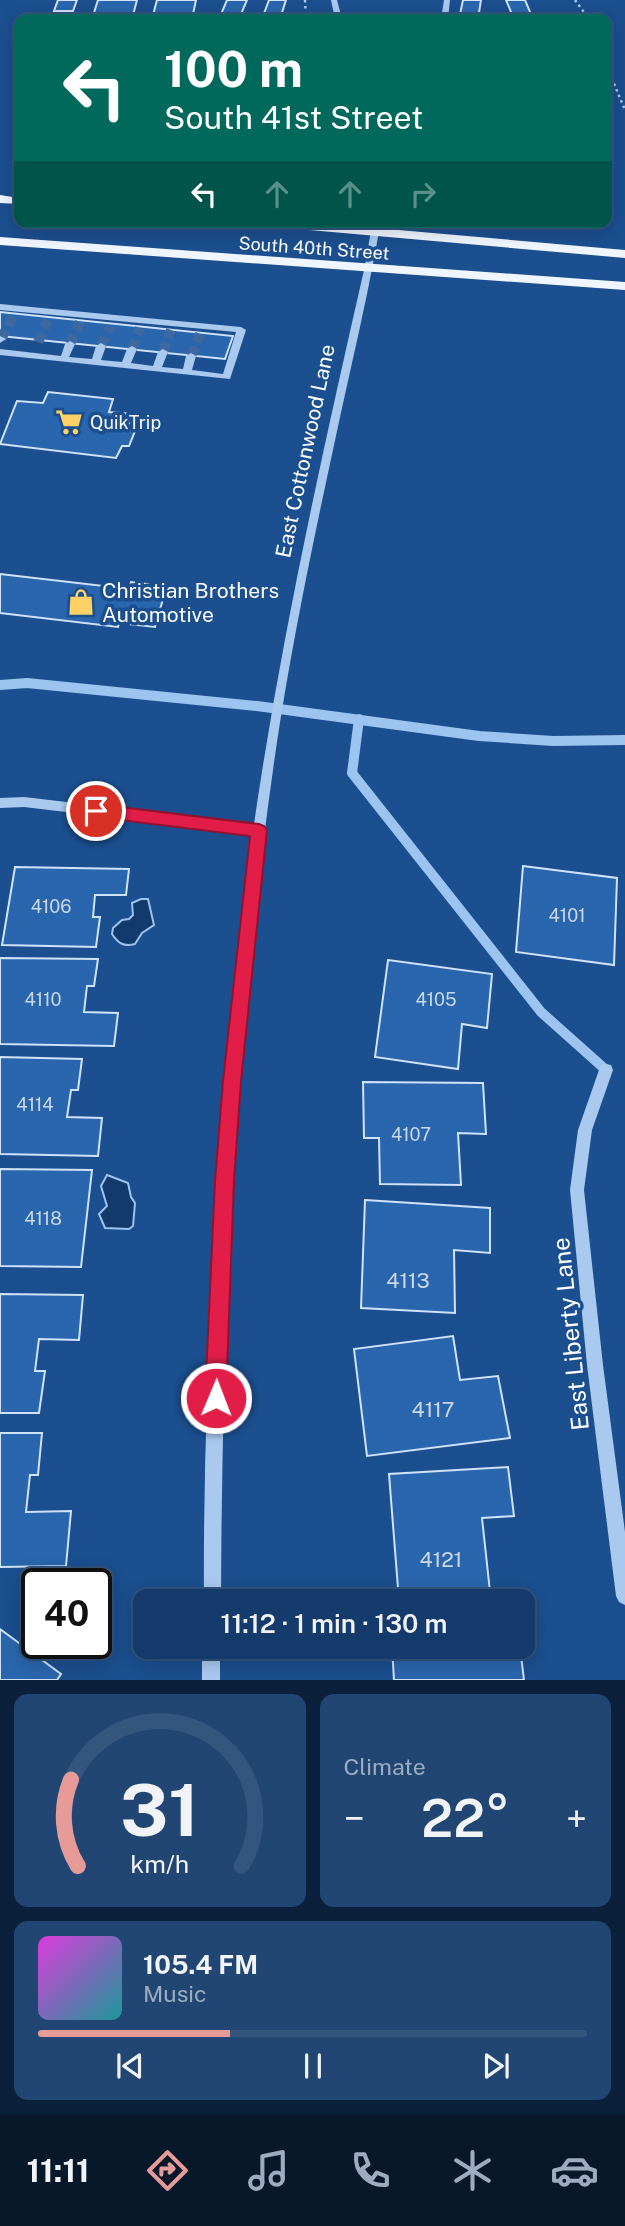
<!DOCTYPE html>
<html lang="en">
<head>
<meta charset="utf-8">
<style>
	:root { --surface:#143b6b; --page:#214673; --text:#f1f3f6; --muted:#9dadc1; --line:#33557e; --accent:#e69b98 }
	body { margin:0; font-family:"Public Sans",sans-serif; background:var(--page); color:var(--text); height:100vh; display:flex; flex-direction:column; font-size:26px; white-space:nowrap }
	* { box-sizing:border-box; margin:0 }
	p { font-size:23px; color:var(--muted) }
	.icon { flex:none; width:38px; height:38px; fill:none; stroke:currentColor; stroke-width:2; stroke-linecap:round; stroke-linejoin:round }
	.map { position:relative; height:1680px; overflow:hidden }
	.drawer { display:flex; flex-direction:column; gap:14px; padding:14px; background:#0b203b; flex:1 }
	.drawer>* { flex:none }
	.guide { position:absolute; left:14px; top:14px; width:598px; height:214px; border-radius:14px; box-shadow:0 4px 18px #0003,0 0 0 2px var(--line); background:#00695c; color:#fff; overflow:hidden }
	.speed { position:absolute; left:21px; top:1568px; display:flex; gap:14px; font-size:35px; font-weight:700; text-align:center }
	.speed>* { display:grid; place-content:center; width:91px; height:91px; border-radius:50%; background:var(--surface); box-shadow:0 4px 18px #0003,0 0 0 2px var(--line); line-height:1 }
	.speed .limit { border:4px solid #111; border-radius:10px; background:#fff; color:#111 }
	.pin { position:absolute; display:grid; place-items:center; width:60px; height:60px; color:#fff; margin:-30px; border:4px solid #fff; border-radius:50%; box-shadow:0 2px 7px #0007 }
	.me { position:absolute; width:77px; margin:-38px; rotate:1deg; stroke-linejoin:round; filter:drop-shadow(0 0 5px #0008) }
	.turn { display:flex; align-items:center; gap:24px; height:147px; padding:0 35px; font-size:32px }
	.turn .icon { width:91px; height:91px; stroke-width:2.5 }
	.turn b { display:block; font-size:49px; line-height:60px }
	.lanes { display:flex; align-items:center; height:66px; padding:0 35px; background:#0003; justify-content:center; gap:35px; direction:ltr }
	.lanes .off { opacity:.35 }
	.big { font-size:52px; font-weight:600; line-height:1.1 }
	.drawer .tile { flex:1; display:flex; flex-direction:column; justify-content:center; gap:10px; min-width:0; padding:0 24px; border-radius:14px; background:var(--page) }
	.drawer .dial { align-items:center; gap:0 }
	.dial svg { height:182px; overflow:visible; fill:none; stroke:var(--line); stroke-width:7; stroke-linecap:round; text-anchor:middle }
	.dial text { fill:var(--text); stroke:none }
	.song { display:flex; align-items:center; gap:21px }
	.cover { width:84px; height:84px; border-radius:10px; background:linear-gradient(135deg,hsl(300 70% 55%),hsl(180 70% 35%)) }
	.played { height:7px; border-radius:4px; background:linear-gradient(90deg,var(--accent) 35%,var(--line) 35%) }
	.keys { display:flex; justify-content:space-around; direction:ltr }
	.heat { display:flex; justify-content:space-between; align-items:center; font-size:38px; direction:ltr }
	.drawer .tiles { flex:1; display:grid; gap:14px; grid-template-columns:1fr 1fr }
	.tile:last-child { grid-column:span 2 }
	.trip { position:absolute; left:133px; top:1589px; width:402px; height:70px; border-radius:14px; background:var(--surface); box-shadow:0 4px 18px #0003,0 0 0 2px var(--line); font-weight:600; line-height:70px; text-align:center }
	.menu { display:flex; height:112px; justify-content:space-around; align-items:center; background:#08182b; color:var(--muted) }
	.menu .icon { width:49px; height:49px }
	.menu .on { color:var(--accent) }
	.menu b { font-size:32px; color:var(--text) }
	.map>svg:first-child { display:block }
	.water { fill:#123a6d; stroke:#9cc4f0; stroke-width:2 }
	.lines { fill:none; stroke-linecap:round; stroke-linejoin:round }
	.stream { stroke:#9cc4f0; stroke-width:10 }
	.building { fill:#2a66ad; stroke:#cfe3fa; stroke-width:2 }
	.minor-tunnel { stroke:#3d69a0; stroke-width:10; stroke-dasharray:10 5; stroke-linecap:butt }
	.path { stroke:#a9c9ee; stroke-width:2.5; stroke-dasharray:2.5 3.5; stroke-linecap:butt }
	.minor { fill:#a9c9ee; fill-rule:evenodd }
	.major { fill:#f0f6ff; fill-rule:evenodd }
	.route { fill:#e11d48; stroke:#92132f; stroke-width:2 }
	.labels { text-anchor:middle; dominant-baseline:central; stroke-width:7; stroke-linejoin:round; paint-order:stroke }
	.far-street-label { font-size:18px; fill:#fff; stroke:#1b4f8f }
	.far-poi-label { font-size:18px; fill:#fff; stroke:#1b4f8f; text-anchor:start }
	.number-label { font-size:18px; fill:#cad9ea }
	.street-label { font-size:21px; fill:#fff; stroke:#1b4f8f }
	.poi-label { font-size:21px; fill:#fff; stroke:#1b4f8f; text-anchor:start }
	.near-number-label { font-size:21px; fill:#cad9ea }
	.near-street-label { font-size:24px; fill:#fff; stroke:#1b4f8f }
</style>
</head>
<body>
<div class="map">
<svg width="625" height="1680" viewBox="0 0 625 1680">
	<rect width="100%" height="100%" fill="#1b4f8f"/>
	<path class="water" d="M141 899H148L154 925 142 933 135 944C123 947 118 943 112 934L113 928 122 920 129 919 133 915 132 903Z
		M107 1175 128 1183 131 1197 135 1203 133 1226 129 1229 105 1228 99 1214 107 1206 101 1186Z"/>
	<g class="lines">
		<path class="stream" d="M0 685 27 683 257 706 479 736 553 741 625 740
			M359 719 352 773 541 1012 606 1070"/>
	</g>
	<path class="building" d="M58 0H77L73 11H54Z
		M98 0H137L132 19H92Z
		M157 0H196L192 19H152Z
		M227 0H247L239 19H219Z
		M269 0H286L280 19H262Z
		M463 0H481L478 19H459Z
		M506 0H525L533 19H514Z
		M0 312 233 336 225 359 0 336Z
		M48 392 113 399 109 412 133 414 126 430 135 431 129 446H122L116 458 0 444 17 401 43 403Z
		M0 574 129 589 131 582 148 584 147 589 165 592 155 627 119 623 118 627 0 613Z
		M523 866 617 878 614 965 516 952Z
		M15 867 129 869 126 895H95L93 917H100L96 947 2 945Z
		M0 958 98 959 94 986H87L84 1012 118 1013 114 1046 0 1044Z
		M388 960 492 974 487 1028 462 1024 458 1069 375 1057Z
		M0 1057 82 1059 78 1090H71L67 1117 102 1118 98 1156 0 1154Z
		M363 1082 483 1083 486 1134 458 1133 461 1185 380 1184 379 1138H364Z
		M0 1169 92 1170 81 1267 0 1266Z
		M365 1200 490 1208V1253L454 1250 455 1313 361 1308Z
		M0 1294 83 1295 79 1340 39 1339 35 1371H45L39 1413H0Z
		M453 1336 460 1380 498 1376 510 1438 367 1456 354 1349Z
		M0 1433H42L38 1475H30L26 1512 71 1511 66 1566 0 1567Z
		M508 1467 514 1516 482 1518 491 1601H399L389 1474Z
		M0 1629 61 1674 57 1680H0Z
		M392 1647H520L524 1680H394Z"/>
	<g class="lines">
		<path class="minor-tunnel" d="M1 339 13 316
			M38 342 48 320
			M70 344 80 322
			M101 346 111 326
			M132 349 140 328
			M163 352 171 330
			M191 356 200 334"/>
		<path class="path" d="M305 0 306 19
			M575 0 589 19
			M607 67 625 110"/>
		<path class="minor" d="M331 0H337L342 19H335Z
			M444 0H450L448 19H441Z
			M369 222H377L379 231C369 290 355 349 342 408 318 519 294 630 277 742 235 1027 222 1313 221 1601H204C203 1478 208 1354 215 1230 222 1098 233 965 252 834L24 807 0 808V798L24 797 254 824C281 638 322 454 364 270L371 231Z
			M0 304 241 327 246 330 230 379 0 355V349L61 356 65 344 70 341 75 344 69 357 92 359 96 346 101 343 106 346 101 360 122 362 127 349 132 346 137 349 131 363 153 366 158 352 163 349 168 352 162 367 183 369 186 356 191 353 196 356 192 370 223 374 236 332 0 310Z
			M0 336 6 339 0 343Z
			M606 1064 611 1065 613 1070 592 1130 584 1190 603 1365 625 1532V1605L619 1602 616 1596 587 1365 570 1190 578 1130 599 1070 601 1065Z
			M202 1647H220V1680H202Z"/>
		<path class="major" d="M0 195 19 198V204L0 203Z
			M258 222H307L625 250V258L264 226Z
			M0 237 625 282V290L0 245Z"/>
	</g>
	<path class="route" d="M96 804 259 824 264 826 267 830 241 1081 234 1181 226 1398 223 1405 216 1408 208 1405 205 1398 215 1181 223 1081 250 836 96 817 88 811Z"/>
	<defs>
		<symbol id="supermarket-bare" viewBox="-9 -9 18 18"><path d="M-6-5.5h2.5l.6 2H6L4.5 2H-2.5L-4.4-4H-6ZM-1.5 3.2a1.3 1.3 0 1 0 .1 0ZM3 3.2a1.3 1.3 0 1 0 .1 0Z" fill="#ffd166" stroke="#1b4f8f" stroke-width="2.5" paint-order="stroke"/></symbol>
		<symbol id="shop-bare" viewBox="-9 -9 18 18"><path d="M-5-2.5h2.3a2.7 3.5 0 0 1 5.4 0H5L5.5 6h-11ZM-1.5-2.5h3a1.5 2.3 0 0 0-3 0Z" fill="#ffd166" stroke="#1b4f8f" stroke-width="2.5" paint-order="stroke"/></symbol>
	</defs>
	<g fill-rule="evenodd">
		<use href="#supermarket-bare" x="50" y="403" width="38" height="38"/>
		<use href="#shop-bare" x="62" y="583" width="38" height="38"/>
	</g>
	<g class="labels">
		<g class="far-street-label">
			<text transform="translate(314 248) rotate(4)">South 40th Street</text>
		</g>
		<g class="far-poi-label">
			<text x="90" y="422">QuikTrip</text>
		</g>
		<g class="number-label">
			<text x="51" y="906">4106</text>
			<text x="567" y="915">4101</text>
			<text x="43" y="999">4110</text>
			<text x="436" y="999">4105</text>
			<text x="35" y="1104">4114</text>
			<text x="411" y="1134">4107</text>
			<text x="43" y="1218">4118</text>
		</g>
		<g class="street-label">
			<text transform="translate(305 451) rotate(-78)">East Cottonwood Lane</text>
		</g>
		<g class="poi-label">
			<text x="102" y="590">Christian Brothers<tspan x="102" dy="24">Automotive</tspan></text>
		</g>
		<g class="near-number-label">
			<text x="408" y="1280">4113</text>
			<text x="433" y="1409">4117</text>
			<text x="441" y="1559">4121</text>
		</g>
		<g class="near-street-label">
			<text transform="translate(570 1334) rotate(-96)">East Liberty Lane</text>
		</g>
	</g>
</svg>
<div class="speed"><div class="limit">40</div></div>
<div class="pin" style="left:96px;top:811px;background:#d93025"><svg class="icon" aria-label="arrive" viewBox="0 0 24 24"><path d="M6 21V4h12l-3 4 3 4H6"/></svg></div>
<svg class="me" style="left:216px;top:1398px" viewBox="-20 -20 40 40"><circle r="17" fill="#e11d48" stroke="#fff" stroke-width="3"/><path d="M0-11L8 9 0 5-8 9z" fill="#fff"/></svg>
<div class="trip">11:12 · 1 min · 130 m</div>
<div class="guide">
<div class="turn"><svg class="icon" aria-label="left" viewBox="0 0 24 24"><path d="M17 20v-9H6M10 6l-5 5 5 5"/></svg><div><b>100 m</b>South 41st Street</div></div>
<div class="lanes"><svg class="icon" aria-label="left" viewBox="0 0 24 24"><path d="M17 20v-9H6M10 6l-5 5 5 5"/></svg><svg class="icon off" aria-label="ahead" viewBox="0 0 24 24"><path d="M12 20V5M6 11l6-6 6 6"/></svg><svg class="icon off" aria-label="ahead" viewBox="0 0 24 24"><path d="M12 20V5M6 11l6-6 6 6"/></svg><svg class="icon off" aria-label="right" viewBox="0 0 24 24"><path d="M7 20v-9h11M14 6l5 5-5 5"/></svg></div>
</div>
</div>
<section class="drawer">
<div class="tiles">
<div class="tile dial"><svg viewBox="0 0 100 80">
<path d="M14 69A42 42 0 1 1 86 69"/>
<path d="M14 69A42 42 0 0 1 11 31" stroke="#e69b98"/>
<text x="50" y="56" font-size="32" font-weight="700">31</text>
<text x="50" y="72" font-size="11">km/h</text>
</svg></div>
<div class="tile"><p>Climate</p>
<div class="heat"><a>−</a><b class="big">22°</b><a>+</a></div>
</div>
<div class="tile">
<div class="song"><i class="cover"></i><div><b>105.4 FM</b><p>Music</p></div></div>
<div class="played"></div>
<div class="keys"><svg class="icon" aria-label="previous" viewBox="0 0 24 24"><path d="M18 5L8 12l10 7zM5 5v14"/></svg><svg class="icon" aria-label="pause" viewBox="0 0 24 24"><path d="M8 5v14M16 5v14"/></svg><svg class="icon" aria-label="next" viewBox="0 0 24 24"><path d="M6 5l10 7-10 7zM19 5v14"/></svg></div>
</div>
</div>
</section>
<nav class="menu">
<b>11:11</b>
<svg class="icon on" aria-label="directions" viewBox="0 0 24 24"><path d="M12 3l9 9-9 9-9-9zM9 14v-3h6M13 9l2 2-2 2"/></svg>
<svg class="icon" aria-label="music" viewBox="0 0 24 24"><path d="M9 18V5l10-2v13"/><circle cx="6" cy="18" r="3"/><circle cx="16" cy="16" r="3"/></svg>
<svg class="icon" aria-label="phone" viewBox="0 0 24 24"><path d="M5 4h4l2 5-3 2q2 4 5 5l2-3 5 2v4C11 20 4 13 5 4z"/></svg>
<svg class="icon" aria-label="climate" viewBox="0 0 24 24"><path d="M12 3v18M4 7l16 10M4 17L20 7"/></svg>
<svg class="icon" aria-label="car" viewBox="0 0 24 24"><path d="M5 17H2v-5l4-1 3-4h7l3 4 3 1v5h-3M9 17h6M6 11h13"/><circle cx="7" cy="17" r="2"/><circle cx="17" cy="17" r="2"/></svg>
</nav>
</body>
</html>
